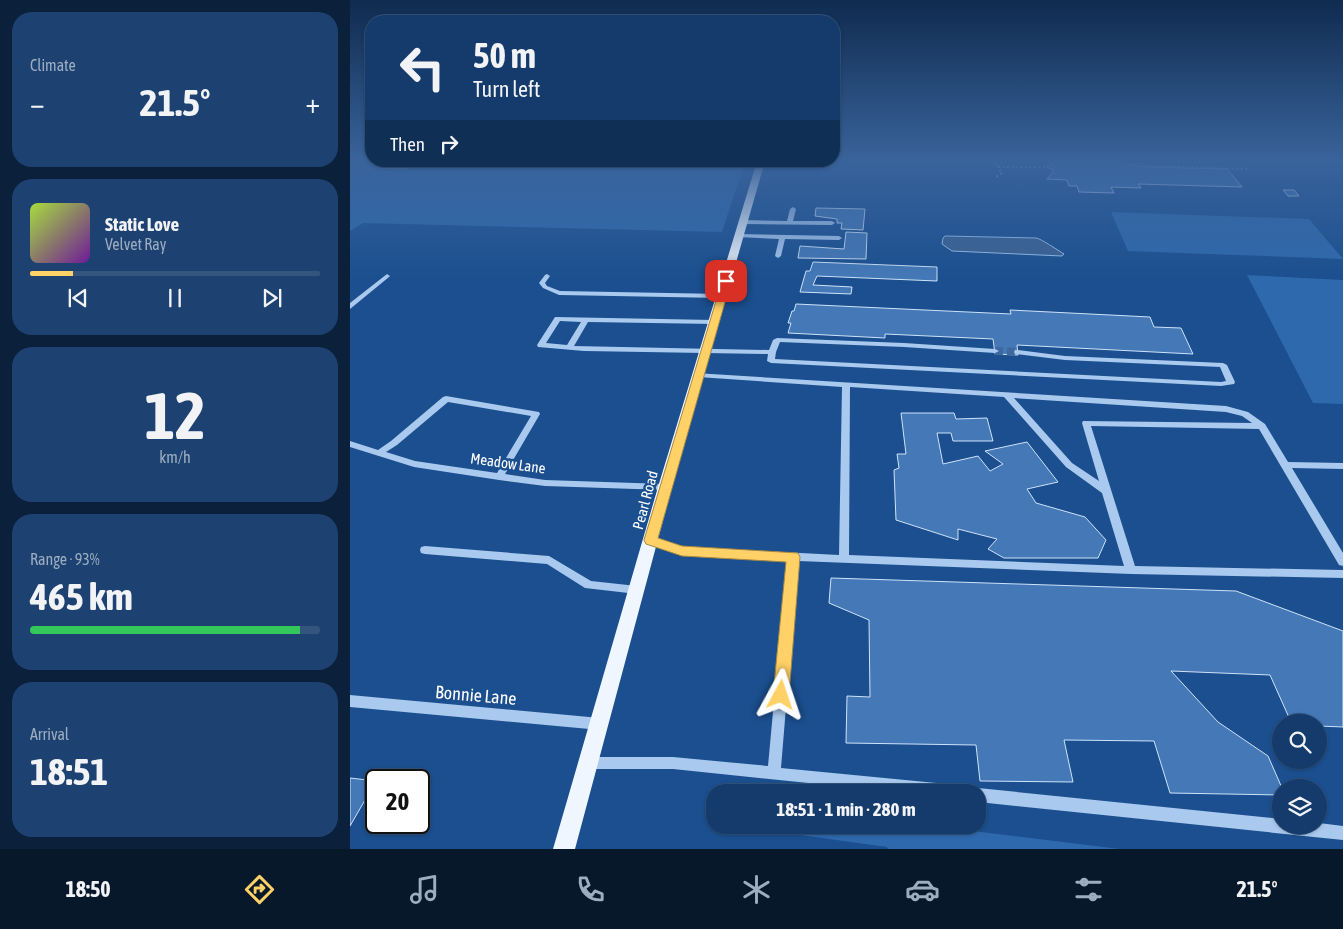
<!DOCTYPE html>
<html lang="en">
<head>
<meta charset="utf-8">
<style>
	:root { --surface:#143b6b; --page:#1d4271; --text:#f1f3f6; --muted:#9dadc1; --line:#33557e; --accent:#ffd166 }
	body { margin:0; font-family:"Asap Condensed",sans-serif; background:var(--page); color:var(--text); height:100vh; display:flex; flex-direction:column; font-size:19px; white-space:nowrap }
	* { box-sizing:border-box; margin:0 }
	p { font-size:16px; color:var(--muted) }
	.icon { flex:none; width:28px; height:28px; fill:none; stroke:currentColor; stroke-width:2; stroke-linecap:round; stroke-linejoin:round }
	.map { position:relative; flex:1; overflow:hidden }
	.side { display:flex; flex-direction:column; gap:12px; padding:12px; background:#0b203b; width:350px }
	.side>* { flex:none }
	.guide { position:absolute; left:15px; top:15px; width:475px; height:152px; border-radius:20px; box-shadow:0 1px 4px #0004,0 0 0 1px var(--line); background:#143b6b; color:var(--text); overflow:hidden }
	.fabs { position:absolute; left:922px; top:714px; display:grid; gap:10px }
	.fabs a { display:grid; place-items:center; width:55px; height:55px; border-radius:50%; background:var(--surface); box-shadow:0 1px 4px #0004,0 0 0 1px var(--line); font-size:25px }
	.speed { position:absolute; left:15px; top:769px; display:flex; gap:10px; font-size:25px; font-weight:700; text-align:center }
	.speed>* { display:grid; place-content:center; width:65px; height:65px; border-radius:50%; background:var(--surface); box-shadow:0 1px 4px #0004,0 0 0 1px var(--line); line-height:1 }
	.speed .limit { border:2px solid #111; border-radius:8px; background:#fff; color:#111 }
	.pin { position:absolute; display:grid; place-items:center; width:42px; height:42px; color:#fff; margin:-21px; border-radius:10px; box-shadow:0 2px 8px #0006 }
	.me { position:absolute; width:55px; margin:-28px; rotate:5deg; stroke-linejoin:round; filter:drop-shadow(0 0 4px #0008) }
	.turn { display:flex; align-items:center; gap:18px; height:105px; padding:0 25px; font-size:22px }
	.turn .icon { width:65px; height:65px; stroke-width:2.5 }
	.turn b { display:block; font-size:35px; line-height:42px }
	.then { display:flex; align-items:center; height:48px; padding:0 25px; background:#0003; gap:10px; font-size:19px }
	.big { font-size:38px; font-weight:700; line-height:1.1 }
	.side .tile { flex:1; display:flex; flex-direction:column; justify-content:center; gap:8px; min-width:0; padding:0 18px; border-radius:20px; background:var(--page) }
	.side .dial { align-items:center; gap:0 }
	.dial b { font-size:65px; line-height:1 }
	.song { display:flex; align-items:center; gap:15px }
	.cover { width:60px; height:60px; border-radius:8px; background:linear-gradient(135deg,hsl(80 70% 55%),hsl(280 70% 35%)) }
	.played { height:5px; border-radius:2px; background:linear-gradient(90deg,var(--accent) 15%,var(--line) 15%) }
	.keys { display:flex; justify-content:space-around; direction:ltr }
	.heat { display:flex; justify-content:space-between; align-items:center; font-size:28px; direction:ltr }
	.charge { height:8px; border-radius:4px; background:linear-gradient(90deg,#34c759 93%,var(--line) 0) }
	.trip { position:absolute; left:356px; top:784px; width:280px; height:50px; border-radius:20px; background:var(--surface); box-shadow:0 1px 4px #0004,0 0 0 1px var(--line); font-weight:700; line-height:50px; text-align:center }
	.tab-bar { display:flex; height:80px; justify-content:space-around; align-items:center; background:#08182b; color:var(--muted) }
	.tab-bar .icon { width:35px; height:35px }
	.tab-bar .active { color:var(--accent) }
	.tab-bar b { font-size:22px; color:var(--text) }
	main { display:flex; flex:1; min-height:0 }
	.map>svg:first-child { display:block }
	.green { fill:#2e69ad }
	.water { fill:#3c6290; stroke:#9cc4f0 }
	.building { fill:#4478b7; stroke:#cfe3fa }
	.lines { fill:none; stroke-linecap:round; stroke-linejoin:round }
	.minor-tunnel { stroke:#3d69a0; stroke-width:8; stroke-dasharray:8 4; stroke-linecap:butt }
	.path { stroke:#a9c9ee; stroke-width:2; stroke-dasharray:2 2.5; stroke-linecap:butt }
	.minor { fill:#a9c9ee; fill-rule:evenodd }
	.major { fill:#f0f6ff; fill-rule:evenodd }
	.route { fill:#ffd166; stroke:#a68842 }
	.labels { text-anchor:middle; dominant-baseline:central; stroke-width:5; stroke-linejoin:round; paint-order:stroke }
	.street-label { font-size:15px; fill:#fff; stroke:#1b4f8f }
	.near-street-label { font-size:18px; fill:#fff; stroke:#1b4f8f }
</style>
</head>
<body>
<main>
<section class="side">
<div class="tile"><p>Climate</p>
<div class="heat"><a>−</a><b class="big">21.5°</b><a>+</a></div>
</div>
<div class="tile">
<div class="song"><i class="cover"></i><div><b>Static Love</b><p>Velvet Ray</p></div></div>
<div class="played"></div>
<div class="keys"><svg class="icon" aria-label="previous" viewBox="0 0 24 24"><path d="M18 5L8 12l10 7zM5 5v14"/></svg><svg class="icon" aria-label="pause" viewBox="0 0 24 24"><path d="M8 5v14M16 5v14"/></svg><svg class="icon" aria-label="next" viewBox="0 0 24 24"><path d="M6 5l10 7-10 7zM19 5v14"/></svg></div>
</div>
<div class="tile dial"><b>12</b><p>km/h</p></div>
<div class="tile"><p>Range · 93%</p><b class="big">465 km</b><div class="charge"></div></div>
<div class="tile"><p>Arrival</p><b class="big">18:51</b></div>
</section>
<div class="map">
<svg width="993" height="849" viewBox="0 0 993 849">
	<rect width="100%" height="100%" fill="#1b4f8f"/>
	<path class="green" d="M216 161 394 164 372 232 13 223 0 231V163Z
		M761 212 959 219 993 259 778 251Z
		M897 275 993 280V404L963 403Z
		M392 825H574L770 849H538L537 847 393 827Z"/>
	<path class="water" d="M595 236 686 238C690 238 709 251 714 254L712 256 602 251 592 244 593 238Z"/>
	<path class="building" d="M698 161H768L779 165 796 167 877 169 892 187 788 184 791 188 761 187 764 193 729 192 727 186H719L717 180 697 179 703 172V169L698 168 697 165H704Z
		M34 164H62L57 169 29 168Z
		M933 190H944L949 196H938Z
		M466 208 515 209 513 230 491 229 492 223H487V219L465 216Z
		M496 232 517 233 516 259 448 258 450 246 494 249Z
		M463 262 587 267V281L467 276 463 285 502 287 501 294 450 292 456 271H460Z
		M446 304 661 314 660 310 800 317 804 327 831 328 843 354 667 345 668 355 645 354 643 339 535 334V338L438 333 441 323H438L442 311H444Z
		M551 413H604L606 419 637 418 643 441H603L601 433H587L593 464 628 456 640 471 653 464 635 451 677 442 708 482 677 489 686 503 735 517 756 540 748 558H654L638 549 647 539 608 529V540L546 520 544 470 549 468 547 454H556Z
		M481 578 886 591 993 631V727L969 726V722H941L920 675 821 671 868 722 918 756 932 788 931 795 820 793 804 741 714 740 723 782 630 781 626 745 496 743 497 696 520 697 519 620 479 603Z
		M0 778 26 781 0 826Z"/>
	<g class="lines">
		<path class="minor-tunnel" d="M645 351 668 352"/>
		<path class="path" d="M635 161 646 164 652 173 646 177
			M776 161 778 163 796 164 797 166 898 169
			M646 164 657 161
			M648 167H698"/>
		<path class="minor" d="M443 207 446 209 443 221H482L485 223 482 225 393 224 390 222 393 220 437 221 440 209Z
			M389 234 489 236 492 238 489 240 435 239 431 256 428 258 425 256 429 239 387 237V235Z
			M37 274 40 276 39 277 0 309V303Z
			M197 274 200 276 195 283 197 286 210 291 372 294 375 296 372 298 209 295 193 288 189 283 195 275Z
			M205 317 364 320 368 322 364 324 238 322 224 346 419 350 423 340 427 338 554 343 645 349 649 351 645 353 554 347 430 342 426 352 425 359 871 382 876 381 870 367 715 360 665 354 664 352 665 350H668L715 356 873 363 877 365 885 382 884 384 871 386 421 363 417 361 418 354 234 351 188 347 187 345ZM210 321 231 322 217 345 196 343Z
			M345 373 876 406 898 412 915 424 938 462 993 463V469L942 468 993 553V566L989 565 909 429 741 426 785 566 993 570V578L781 574 448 561 431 768 607 785 612 787 614 792H546L323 769H238L233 768 231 763 233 758 238 757H323L418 766 437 560 332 555 297 543 296 540 297 537 301 536 333 547 489 555 492 387 348 377 344 375ZM500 387 654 397 716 467 752 493 774 566 499 555ZM664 398 876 412 892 416 902 423 733 421 732 423 749 481 722 463Z
			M96 396 189 412 190 414 155 474 195 480 315 484 318 485 320 487 318 489 315 490 195 486 149 480 64 467 0 447V441L28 450 41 441 93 397ZM98 402 181 416 147 473 65 461 36 452 47 445Z
			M75 546 199 556 241 581 287 586 291 587 293 590 291 593 287 594 235 588 197 564 75 554 71 553 70 550 71 547Z
			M0 695 250 718 255 720 256 724 255 728 250 730 0 707Z
			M628 788 931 819V825H969V823L993 826V840L628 802V792H622L623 790Z"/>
		<path class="major" d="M407 161H415L322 487 225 849H203L308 487Z"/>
	</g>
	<linearGradient id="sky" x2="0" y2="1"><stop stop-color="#0f2b4f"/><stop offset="0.57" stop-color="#39639b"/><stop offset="1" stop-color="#39639b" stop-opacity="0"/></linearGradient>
	<rect width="993" height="280" fill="url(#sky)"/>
	<path class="route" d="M376 278 381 281 308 538 332 546 448 553 450 557 439 695 437 700 431 702 425 700 423 695 436 562 332 556 296 544 294 540 372 281Z"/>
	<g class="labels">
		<g class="street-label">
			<text transform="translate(158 463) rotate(8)">Meadow Lane</text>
			<text transform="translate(295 500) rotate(-75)">Pearl Road</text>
		</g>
		<g class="near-street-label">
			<text transform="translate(126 695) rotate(5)">Bonnie Lane</text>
		</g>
	</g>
</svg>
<div class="fabs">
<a><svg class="icon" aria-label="search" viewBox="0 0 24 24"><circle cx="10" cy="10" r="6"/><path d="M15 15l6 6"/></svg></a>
<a><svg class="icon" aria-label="layers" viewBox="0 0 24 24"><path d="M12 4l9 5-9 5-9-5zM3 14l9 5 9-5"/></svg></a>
</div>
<div class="speed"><div class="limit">20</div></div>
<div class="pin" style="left:376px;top:281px;background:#d93025"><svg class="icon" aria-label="arrive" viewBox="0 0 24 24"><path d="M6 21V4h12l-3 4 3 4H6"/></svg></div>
<svg class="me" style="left:431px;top:695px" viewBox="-20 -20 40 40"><path d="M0-17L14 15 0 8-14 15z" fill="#ffd166" stroke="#fff" stroke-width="4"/></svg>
<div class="trip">18:51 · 1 min · 280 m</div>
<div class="guide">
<div class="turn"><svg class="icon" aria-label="left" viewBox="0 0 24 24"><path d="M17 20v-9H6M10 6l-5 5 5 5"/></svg><div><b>50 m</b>Turn left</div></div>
<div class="then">Then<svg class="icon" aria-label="right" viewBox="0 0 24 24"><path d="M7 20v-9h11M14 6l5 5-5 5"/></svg></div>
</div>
</div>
</main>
<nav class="tab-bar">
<b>18:50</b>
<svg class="icon active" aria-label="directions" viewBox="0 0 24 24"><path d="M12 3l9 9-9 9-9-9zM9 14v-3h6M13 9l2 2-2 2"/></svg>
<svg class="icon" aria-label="music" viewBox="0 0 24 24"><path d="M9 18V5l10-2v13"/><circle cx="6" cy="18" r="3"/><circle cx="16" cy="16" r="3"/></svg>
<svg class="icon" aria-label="phone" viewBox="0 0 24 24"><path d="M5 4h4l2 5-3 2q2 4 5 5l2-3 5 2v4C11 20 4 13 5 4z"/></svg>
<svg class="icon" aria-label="climate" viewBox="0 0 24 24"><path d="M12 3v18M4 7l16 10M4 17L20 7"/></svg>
<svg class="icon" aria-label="car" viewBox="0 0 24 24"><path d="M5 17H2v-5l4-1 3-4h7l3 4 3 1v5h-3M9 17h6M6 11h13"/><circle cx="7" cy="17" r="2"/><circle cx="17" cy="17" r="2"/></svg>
<svg class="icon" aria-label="filters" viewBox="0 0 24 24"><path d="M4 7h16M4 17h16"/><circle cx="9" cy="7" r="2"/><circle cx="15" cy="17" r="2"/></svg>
<b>21.5°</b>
</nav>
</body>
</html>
